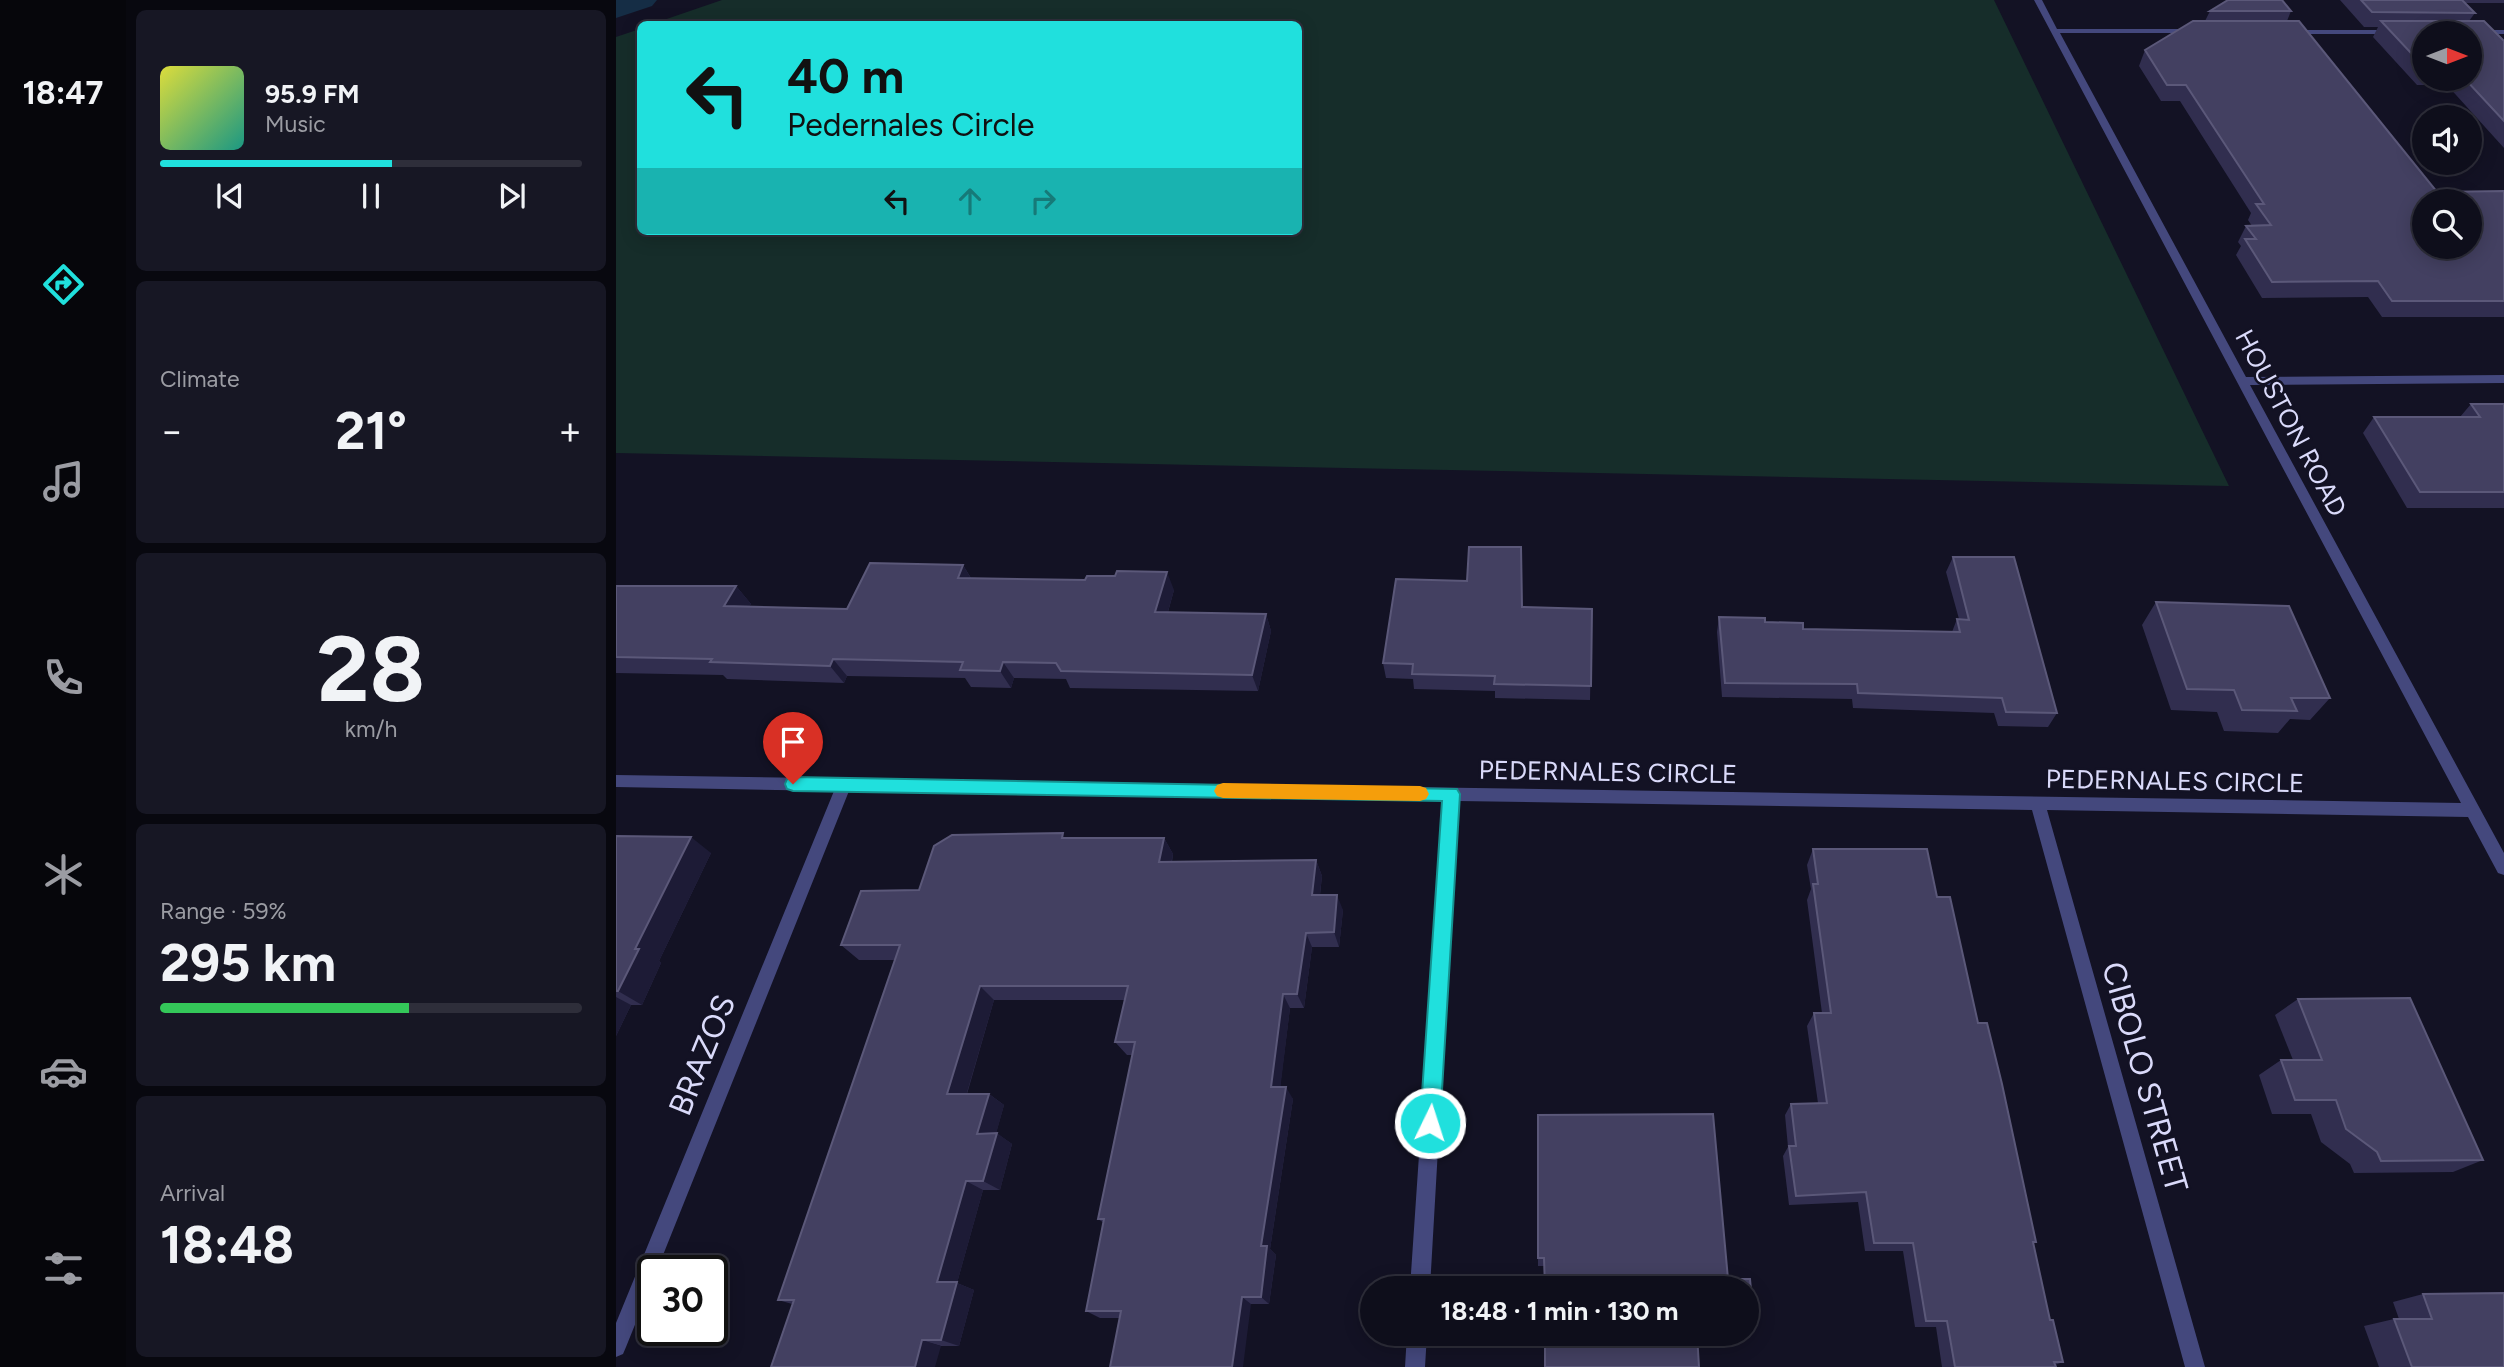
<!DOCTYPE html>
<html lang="en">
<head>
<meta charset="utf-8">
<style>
	:root { --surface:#0e0e1b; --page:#171724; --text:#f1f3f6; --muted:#9b9ca3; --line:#2e2e3a; --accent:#20e0dd }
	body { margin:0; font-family:Figtree,sans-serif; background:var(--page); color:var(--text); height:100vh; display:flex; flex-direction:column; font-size:26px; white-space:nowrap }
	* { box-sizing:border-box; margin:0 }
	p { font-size:23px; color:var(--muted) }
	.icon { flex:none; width:38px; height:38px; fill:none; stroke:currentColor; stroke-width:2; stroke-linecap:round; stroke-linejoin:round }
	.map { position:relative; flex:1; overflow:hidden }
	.details { display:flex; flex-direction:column; gap:10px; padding:10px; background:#08080f; width:490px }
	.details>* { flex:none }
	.top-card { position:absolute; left:21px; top:21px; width:665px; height:214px; border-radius:10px; box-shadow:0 4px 18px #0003,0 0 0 2px var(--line); background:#20e0dd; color:#111; overflow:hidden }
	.needle { width:46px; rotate:90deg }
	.tools { position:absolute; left:1796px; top:21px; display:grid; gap:14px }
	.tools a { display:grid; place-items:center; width:70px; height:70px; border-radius:50%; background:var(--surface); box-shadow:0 4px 18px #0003,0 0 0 2px var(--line); font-size:35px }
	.speed { position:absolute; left:21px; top:1255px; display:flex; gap:14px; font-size:35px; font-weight:700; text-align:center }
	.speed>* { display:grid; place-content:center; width:91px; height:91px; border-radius:50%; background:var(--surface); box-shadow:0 4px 18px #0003,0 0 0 2px var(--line); line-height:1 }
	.speed .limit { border:4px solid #111; border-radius:10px; background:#fff; color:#111 }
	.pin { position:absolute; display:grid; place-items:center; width:60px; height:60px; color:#fff; margin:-72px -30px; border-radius:50% 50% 50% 0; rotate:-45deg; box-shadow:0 0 7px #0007 }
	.pin .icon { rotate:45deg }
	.me { position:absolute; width:77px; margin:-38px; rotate:4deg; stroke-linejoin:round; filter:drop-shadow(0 0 5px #0008) }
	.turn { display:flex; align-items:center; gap:24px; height:147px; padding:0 35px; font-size:32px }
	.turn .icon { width:91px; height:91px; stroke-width:2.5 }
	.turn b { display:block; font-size:49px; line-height:60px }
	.lanes { display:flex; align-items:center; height:66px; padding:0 35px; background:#0003; justify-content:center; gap:35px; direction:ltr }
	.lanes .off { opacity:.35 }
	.big { font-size:52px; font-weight:700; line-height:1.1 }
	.details .widget { flex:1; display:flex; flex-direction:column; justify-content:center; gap:10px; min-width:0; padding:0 24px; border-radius:10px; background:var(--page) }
	.details .dial { align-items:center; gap:0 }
	.dial b { font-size:91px; line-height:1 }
	.song { display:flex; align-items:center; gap:21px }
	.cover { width:84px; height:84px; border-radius:10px; background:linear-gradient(135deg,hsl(60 70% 55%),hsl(170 70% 35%)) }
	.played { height:7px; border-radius:4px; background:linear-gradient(90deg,var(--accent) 55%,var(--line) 55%) }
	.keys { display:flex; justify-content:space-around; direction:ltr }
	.heat { display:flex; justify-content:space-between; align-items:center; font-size:38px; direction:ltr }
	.charge { height:10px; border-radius:5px; background:linear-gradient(90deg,#34c759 59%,var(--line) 0) }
	.trip { position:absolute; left:744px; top:1276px; width:399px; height:70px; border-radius:35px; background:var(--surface); box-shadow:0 4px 18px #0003,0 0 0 2px var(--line); font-weight:700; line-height:70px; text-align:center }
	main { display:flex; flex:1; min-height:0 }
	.tabs { display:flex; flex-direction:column; width:126px; justify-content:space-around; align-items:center; background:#06060b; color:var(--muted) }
	.tabs .icon { width:49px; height:49px }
	.tabs .current { color:var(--accent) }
	.tabs b { font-size:32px; color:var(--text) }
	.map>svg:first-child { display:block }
	.green { fill:#162d2a }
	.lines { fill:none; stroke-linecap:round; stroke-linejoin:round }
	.canal { fill:#152d45; fill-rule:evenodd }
	.street { fill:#44487d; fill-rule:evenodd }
	.wall { fill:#312e4f; fill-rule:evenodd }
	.shaded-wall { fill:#1d1b36 }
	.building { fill:#434061; stroke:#5b5879; stroke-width:2; fill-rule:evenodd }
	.route { fill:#20e0dd; stroke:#159290; stroke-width:2 }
	.slow { fill:#f59e0b }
	.labels { text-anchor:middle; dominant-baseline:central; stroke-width:5; stroke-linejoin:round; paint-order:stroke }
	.street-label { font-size:26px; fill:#dadafa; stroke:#131224 }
	.near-street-label { font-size:32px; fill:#dadafa; stroke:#131224 }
</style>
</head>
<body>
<main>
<nav class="tabs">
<b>18:47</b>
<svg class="icon current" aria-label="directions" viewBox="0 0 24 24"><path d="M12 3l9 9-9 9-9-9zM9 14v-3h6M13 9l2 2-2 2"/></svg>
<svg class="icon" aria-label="music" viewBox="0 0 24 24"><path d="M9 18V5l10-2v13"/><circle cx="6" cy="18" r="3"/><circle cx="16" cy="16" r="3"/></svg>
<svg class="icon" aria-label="phone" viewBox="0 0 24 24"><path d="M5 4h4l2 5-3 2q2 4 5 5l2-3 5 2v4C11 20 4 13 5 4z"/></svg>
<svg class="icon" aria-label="climate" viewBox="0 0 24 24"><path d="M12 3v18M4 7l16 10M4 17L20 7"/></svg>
<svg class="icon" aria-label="car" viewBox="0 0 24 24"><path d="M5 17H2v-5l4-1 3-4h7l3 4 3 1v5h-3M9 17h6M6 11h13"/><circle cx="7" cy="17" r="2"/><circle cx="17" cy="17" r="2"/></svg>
<svg class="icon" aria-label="filters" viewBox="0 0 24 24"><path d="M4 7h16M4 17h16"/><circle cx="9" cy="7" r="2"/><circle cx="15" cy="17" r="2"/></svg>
</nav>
<section class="details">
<div class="widget">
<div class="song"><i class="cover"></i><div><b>95.9 FM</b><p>Music</p></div></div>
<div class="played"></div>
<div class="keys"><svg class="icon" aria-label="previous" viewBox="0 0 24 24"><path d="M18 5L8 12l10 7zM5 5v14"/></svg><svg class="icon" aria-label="pause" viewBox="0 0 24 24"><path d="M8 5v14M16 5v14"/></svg><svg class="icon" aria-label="next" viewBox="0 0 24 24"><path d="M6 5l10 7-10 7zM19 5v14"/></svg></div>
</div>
<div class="widget"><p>Climate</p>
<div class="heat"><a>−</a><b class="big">21°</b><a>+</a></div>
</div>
<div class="widget dial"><b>28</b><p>km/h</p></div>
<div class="widget"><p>Range · 59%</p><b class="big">295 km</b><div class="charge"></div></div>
<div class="widget"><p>Arrival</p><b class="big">18:48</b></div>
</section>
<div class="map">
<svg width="1888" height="1367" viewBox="0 0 1888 1367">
	<rect width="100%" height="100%" fill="#131224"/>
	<path class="green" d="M106 0H1378L1613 486 0 453V37L24 29V231H682V24H36Z"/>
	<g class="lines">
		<path class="canal" d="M0 0H41L36 6 0 18Z"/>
		<path class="street" d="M1418 0H1426L1441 29H1579L1583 31 1579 33H1444L1630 377 1888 375V383L1634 385 1888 853V875L1882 873 1852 817 1431 810 1589 1367H1569L1416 810 842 801 814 1288H794L827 800 233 791 41 1270H37V1280L10 1347 7 1354 0 1357V1323L218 791 0 787V775L1845 803Z
			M1669 30H1778L1782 32 1778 34H1669Z
			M1858 30H1888V34H1858Z
			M791 1334H811L809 1367H789Z"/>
	</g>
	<path class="wall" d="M1724 0H1888V3H1848L1859 13 1853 21 1888 41V148L1831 85H1801L1757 37 1762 27H1748ZM1808 33 1853 79H1808Z
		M1594 11H1675L1671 21 1821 192 1888 191V317H1766L1752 297 1646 298 1620 255 1625 246 1622 242 1630 226H1636L1632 220 1635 213 1564 101H1545L1523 66 1529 50 1589 21Z
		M1855 404H1888V508H1791L1747 433 1758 417H1844Z
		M1337 557 1441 713 1432 727 1382 726 1378 713 1237 708 1236 699 1106 697 1101 632 1103 617 1149 622 1187 629 1336 632 1341 619H1343L1330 572Z
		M347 565 355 578 558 590 552 612 650 614 655 631 642 691 454 688 450 679 398 678 395 688 355 687 349 678 231 676 228 683 111 679 107 675 0 673V586H120L135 604 133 606 231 609Z
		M1540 602 1714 698 1694 720 1674 719 1662 733 1608 731 1601 712 1555 710 1526 625Z
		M906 607 976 609 974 700 879 698V691L798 689 797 679 770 678 767 663Z
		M0 836 95 853 43 961 45 963 26 1005H15L0 1036Z
		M450 838H548L557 854 556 862 700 860 706 876 704 895 727 910 723 947H696L688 1008H674L664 1087 677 1099 654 1249 660 1255 653 1304H635L504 1318H484L470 1311 488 1223 482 1219 516 1055H511L499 1042 509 1000H378L351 1094H373L388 1105 380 1133 396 1144 384 1190H367L341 1283 358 1290 343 1346H325L162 1300 279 960H243L225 945 303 890Z
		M1197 849 1321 897 1362 1023 1420 1242 1417 1244 1434 1320 1447 1362 1439 1365 1440 1367H1326L1320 1327H1299L1287 1251H1249L1242 1202 1173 1205 1167 1156 1172 1147 1169 1115 1175 1104 1202 1103 1191 1026 1198 1013H1206L1191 900 1195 889 1191 865Z
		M1682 999 1867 1160 1837 1172 1738 1173 1734 1164 1705 1142 1695 1114H1656L1643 1075 1665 1060H1677L1659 1015Z
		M1097 1114 1112 1279H1134L1138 1323 1132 1329 1130 1330V1288H929L928 1266H922V1115Z
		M1807 1294 1888 1367H1763L1748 1326 1778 1319H1783L1777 1302Z"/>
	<path class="shaded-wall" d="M347 565 357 582 342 578Z
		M551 572 558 590 547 629 539 612Z
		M120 586 135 604 124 623 108 606Z
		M650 614 655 631 642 691 636 675Z
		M217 659 231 676 228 683 214 666Z
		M387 662 398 678 395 688 384 671Z
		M75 837 95 853 43 961 45 963 26 1005 2 991 19 949Z
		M548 838 557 854 552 878 543 862Z
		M700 860 706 876 702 910 696 895Z
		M721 895 727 910 723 947 718 932Z
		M690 933 696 947 688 1008 681 994Z
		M364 986 378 1000 347 1106 331 1094Z
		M667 994 674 1008 663 1099 655 1087Z
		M0 997 15 1005 0 1036Z
		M670 1087 677 1099 654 1249 660 1255 653 1304 645 1297V1246Z
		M373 1094 388 1105 377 1145 361 1134Z
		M381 1133 396 1144 384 1190 367 1181Z
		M350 1181 367 1190 341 1283 358 1290 343 1346 325 1340 321 1282Z
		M626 1297 635 1304 627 1367H616Z
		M306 1340 325 1346 319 1367H299Z"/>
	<path class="building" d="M1612 0H1666L1675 11H1594Z
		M1745 0H1846L1859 13 1756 12Z
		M1577 21H1683L1821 192 1888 191V301H1776L1762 281 1656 282 1629 239H1640L1630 226 1655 225 1640 204H1648L1570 85H1551L1529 50ZM1808 201H1853V247H1808Z
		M1765 21H1868L1888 41V121L1849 79H1853V33H1808V67Z
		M1855 404H1888V492H1804L1758 417H1864Z
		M853 547H905L906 607 976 609 975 686 878 684 879 676 796 674 797 664 767 663 780 579 851 581Z
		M1337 557H1398L1441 713 1390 712 1386 698 1242 693 1241 684 1109 683 1103 617 1149 618V622L1187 623V629L1344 632 1341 619 1353 620Z
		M254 563 347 565 342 578 469 580 471 576H499L501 571 551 572 539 612 650 614 636 675 445 671 440 663 387 662 384 671 344 670 347 662 217 659 214 666 94 662 96 659 0 657V586H120L108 606 231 609Z
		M1540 602 1673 606 1714 698H1675L1681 711 1626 710 1618 690 1571 689Z
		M447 833 446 838H548L543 862 700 860 696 895H721L718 932 690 933 681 994H667L655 1087H670L645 1246H651L645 1297H626L616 1367H494L505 1311H470L488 1219H482L519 1042H499L512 986H364L331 1094H373L361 1134 381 1133 367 1181H350L321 1282H341L325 1340H306L299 1367H155L178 1300H162L284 945H225L245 891 303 890 318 846 336 835Z
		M0 836 75 837 19 949H23L2 991H0Z
		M1197 849H1311L1321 897H1334L1362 1023H1371L1386 1084 1420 1242H1417L1434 1320H1437L1447 1362H1438L1440 1367H1339L1331 1321H1310L1297 1243H1258L1250 1192 1180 1196 1173 1146H1180L1175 1104 1211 1103 1198 1013H1215L1197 884H1202Z
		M1794 998 1867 1160 1765 1161 1761 1152 1730 1129 1720 1100H1679L1665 1060H1706L1682 999Z
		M1097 1114 1112 1279H1134L1138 1323H1130V1288H929L928 1258H922V1115Z
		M1888 1293V1367H1796L1778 1319H1816L1807 1294Z
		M929 1334H1081L1083 1367H929Z"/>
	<path class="route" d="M177 777 841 789 844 794 824 1123 821 1130 814 1133 807 1130 804 1123 826 801 177 791 171 789 169 784 171 779Z"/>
	<path class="slow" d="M607 783 804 786 810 788 813 794 810 799 804 801 607 798 601 796 598 791 601 785Z"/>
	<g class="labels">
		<g class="street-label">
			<text transform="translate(1675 423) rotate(62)">HOUSTON ROAD</text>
			<text transform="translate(992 772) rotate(1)">PEDERNALES CIRCLE</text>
			<text transform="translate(1559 781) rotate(1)">PEDERNALES CIRCLE</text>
		</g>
		<g class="near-street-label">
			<text transform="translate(86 1055) rotate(-68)">BRAZOS</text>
			<text transform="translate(1529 1077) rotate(74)">CIBOLO STREET</text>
		</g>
	</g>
</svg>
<div class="tools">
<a><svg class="needle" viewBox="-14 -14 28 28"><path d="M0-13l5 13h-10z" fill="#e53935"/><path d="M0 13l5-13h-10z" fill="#9b9ca3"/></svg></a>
<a><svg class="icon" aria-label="sound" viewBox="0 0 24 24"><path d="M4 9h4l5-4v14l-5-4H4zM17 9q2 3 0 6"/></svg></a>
<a><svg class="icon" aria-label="search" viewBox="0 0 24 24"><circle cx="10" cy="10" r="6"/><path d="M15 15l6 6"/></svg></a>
</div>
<div class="speed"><div class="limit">30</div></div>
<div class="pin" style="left:177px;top:784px;background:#d93025"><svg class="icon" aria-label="arrive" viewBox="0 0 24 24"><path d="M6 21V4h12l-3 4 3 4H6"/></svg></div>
<svg class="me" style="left:814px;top:1123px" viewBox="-20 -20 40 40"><circle r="17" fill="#20e0dd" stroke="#fff" stroke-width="3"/><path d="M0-11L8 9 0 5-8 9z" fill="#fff"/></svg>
<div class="trip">18:48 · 1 min · 130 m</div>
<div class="top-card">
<div class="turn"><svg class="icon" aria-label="left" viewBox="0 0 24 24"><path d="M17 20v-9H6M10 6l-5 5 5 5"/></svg><div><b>40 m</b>Pedernales Circle</div></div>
<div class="lanes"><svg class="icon" aria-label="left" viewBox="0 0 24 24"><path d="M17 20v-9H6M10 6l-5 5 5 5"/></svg><svg class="icon off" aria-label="ahead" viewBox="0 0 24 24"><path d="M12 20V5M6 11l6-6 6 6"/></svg><svg class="icon off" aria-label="right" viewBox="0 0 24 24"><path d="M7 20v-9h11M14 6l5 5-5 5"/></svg></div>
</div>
</div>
</main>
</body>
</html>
